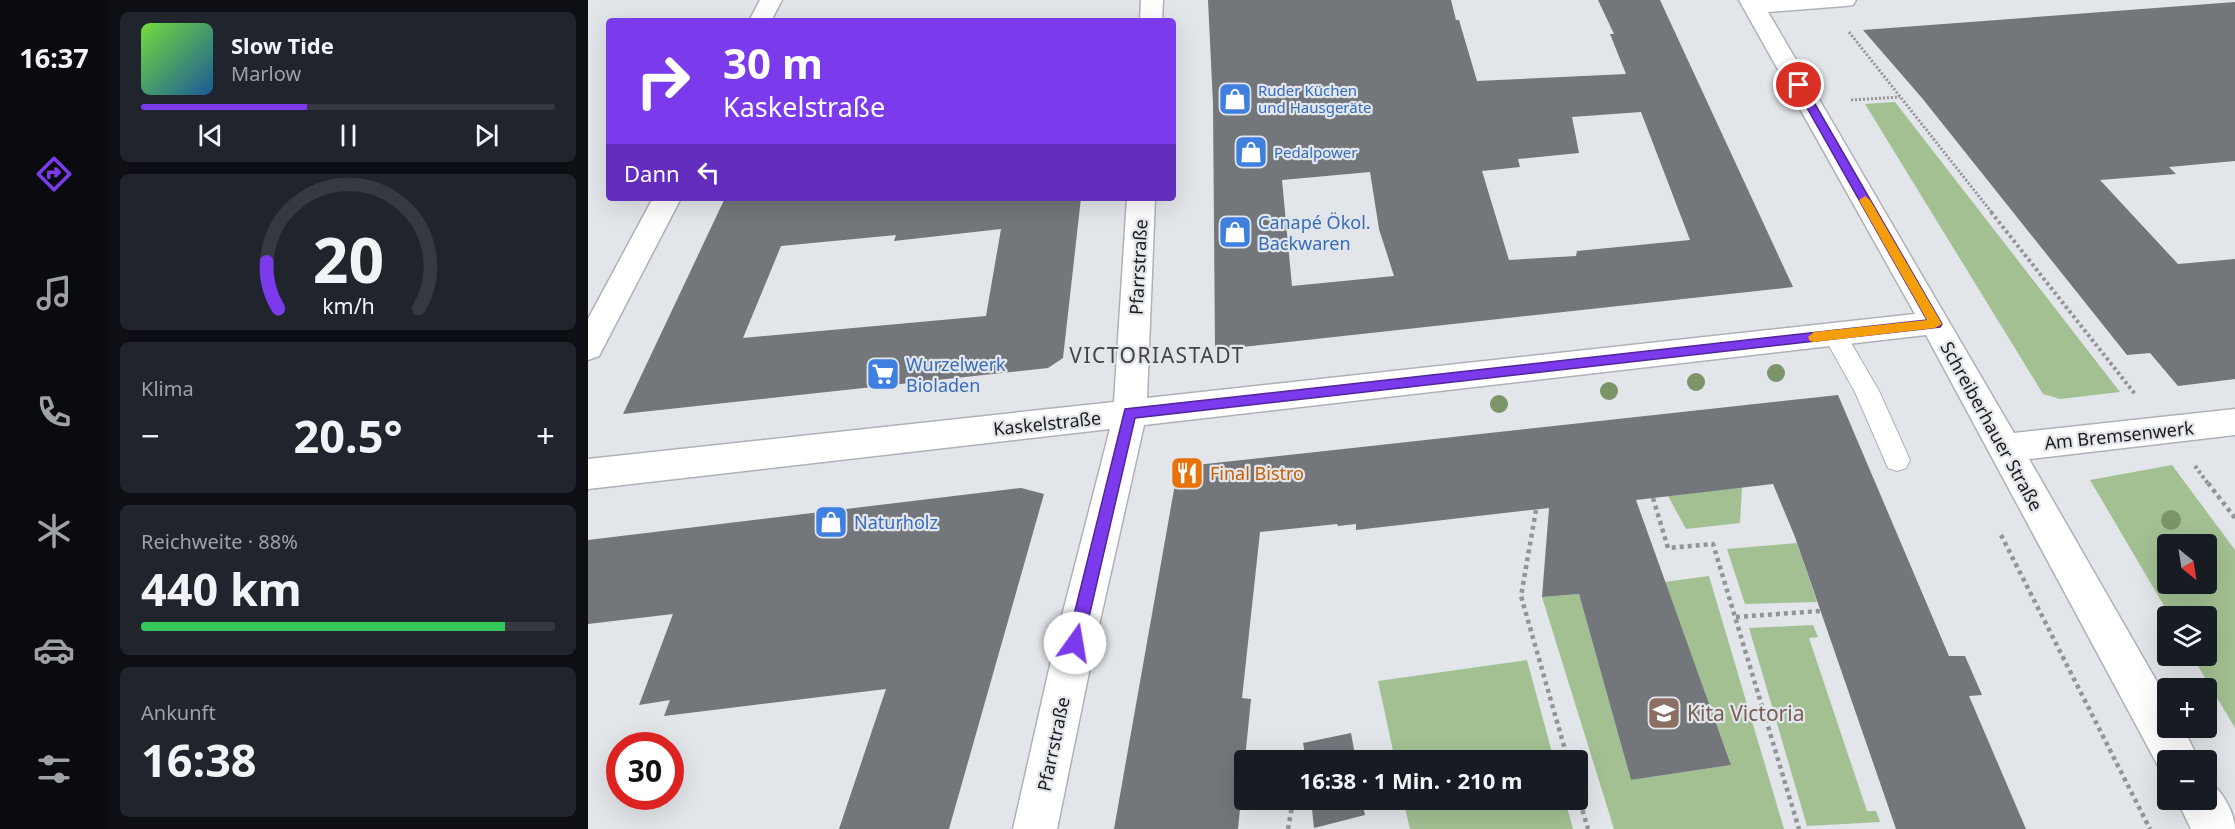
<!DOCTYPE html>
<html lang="de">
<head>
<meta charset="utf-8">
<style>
	:root { --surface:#171b24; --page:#20242c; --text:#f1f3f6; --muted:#9ea1a6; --line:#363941; --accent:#7c3aed }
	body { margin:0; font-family:"Noto Sans",sans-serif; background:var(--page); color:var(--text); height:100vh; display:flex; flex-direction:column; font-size:22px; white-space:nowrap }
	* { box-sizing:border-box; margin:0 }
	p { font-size:20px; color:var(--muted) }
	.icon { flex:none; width:33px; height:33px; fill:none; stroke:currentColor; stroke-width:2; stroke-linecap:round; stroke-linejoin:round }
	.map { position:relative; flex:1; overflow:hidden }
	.details { display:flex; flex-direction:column; gap:12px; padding:12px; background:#0d0f14; width:480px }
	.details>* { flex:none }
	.top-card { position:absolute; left:18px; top:18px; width:570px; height:183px; border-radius:6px; box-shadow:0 6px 24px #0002; background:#7c3aed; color:#fff; overflow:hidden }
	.needle { width:39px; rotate:150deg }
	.tools { position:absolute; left:1569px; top:534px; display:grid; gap:12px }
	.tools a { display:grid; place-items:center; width:60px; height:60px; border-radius:6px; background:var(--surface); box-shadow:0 6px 24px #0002; font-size:30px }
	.speed { position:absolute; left:18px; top:732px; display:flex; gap:12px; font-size:30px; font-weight:700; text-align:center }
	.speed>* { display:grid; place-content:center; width:78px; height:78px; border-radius:50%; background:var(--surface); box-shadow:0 6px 24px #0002; line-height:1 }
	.speed .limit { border:9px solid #d22; background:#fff; color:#111 }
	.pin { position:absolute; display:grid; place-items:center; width:51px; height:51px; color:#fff; margin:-26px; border:3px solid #fff; border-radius:50%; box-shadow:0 2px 6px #0007 }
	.me { position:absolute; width:66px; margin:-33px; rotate:13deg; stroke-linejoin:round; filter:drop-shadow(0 0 4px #0008) }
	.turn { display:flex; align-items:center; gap:21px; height:126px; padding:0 18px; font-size:27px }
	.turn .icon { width:78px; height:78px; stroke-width:2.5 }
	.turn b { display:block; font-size:42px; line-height:51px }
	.then { display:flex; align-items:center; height:57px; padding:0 18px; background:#0003; gap:12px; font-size:22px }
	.big { font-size:45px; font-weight:700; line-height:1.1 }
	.details .card { flex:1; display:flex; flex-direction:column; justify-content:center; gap:9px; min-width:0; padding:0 21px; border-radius:9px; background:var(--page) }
	.details .dial { align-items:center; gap:0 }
	.dial svg { height:156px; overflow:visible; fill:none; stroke:var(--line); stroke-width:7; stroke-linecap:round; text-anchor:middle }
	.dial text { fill:var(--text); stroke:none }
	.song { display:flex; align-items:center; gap:18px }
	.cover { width:72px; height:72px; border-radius:9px; background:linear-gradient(135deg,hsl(100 70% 55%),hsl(210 70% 35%)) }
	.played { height:6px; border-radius:3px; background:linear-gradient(90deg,var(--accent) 40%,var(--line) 40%) }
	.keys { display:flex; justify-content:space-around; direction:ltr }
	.heat { display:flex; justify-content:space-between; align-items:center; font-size:33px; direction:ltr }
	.charge { height:9px; border-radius:4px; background:linear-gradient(90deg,#34c759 88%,var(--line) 0) }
	.trip { position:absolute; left:646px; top:750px; width:354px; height:60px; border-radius:6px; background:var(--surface); box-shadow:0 6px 24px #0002; font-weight:700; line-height:60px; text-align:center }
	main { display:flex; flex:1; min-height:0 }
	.tabs { display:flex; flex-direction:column; width:108px; justify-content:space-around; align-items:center; background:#090b0e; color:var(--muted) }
	.tabs .icon { width:42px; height:42px }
	.tabs .active { color:var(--accent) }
	.tabs b { font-size:27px; color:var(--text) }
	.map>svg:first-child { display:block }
	.green { fill:#a3c093; fill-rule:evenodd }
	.building { fill:#73767a; fill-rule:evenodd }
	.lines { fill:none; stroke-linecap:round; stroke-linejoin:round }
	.lane-casing { stroke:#afb1b6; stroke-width:2 }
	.street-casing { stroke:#afb1b6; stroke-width:3 }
	.path-far2 { stroke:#929497; stroke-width:3; stroke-dasharray:2 2; stroke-linecap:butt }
	.path-far1 { stroke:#929497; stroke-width:4; stroke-dasharray:3 3; stroke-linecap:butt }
	.path { stroke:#929497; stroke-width:4.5; stroke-dasharray:4 4; stroke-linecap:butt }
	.lane { fill:#fff; fill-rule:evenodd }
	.street { fill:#fff; fill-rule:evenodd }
	.tree { fill:#7c9469 }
	.route { fill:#7c3aed; stroke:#51269a; stroke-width:1.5 }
	.slow { fill:#f59e0b }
	.labels { text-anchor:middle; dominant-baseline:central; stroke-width:4.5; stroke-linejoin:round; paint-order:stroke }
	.far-shop-label { font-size:15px; fill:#366cbe; stroke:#e2e5e9; text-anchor:start }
	.shop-label { font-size:18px; fill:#366cbe; stroke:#e2e5e9; text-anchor:start }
	.street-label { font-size:18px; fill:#1b1c1d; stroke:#e2e5e9 }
	.food-label { font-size:18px; fill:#c56008; stroke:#e2e5e9; text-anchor:start }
	.quarter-label { font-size:21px; letter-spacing:1.5px; fill:#424448; stroke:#e2e5e9 }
	.near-education-label { font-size:21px; fill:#785e54; stroke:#e2e5e9; text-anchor:start }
</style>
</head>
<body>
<main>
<nav class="tabs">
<b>16:37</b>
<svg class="icon active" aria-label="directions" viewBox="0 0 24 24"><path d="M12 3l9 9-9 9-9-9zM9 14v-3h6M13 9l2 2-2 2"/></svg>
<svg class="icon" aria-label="music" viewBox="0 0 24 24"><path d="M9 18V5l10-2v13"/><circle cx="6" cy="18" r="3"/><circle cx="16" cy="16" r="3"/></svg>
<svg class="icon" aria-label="phone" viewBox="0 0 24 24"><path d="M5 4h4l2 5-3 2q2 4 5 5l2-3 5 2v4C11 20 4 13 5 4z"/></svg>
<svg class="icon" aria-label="climate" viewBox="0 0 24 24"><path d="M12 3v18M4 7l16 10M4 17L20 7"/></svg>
<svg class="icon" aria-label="car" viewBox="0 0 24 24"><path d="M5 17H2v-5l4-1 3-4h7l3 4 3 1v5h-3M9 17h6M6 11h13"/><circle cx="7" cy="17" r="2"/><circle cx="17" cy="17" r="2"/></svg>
<svg class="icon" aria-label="filters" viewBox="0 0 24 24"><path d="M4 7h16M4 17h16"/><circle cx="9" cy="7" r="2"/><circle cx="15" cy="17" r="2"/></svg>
</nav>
<section class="details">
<div class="card">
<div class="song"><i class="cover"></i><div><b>Slow Tide</b><p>Marlow</p></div></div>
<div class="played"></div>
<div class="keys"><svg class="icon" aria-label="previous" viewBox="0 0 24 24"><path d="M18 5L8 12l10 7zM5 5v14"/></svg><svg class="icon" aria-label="pause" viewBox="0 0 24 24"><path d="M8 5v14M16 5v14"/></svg><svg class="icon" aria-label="next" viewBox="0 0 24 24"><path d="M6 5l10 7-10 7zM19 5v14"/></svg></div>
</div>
<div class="card dial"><svg viewBox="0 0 100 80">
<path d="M14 69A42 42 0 1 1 86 69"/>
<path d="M14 69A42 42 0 0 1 8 45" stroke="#7c3aed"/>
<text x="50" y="56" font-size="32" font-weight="700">20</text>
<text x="50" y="72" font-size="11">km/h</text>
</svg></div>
<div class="card"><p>Klima</p>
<div class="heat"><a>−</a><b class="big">20.5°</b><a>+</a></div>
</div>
<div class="card"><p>Reichweite · 88%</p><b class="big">440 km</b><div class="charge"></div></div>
<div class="card"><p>Ankunft</p><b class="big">16:38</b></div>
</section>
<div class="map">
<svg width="1647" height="829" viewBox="0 0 1647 829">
	<rect width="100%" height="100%" fill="#e2e5e9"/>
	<path class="green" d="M1307 102 1532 392 1472 399 1455 394 1277 104Z
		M1584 465 1647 550V728L1604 656H1618V616H1582L1502 480ZM1618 544V584H1580V544Z
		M1154 487 1152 523 1098 529 1080 496Z
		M1209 543 1229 602 1157 604 1139 549Z
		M1121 576 1196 829H1026L954 597 991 594 1043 780 1143 765 1077 582Z
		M1225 625 1230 637 1221 638 1279 811H1288L1292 822 1219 826 1161 628Z
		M939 660 966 760H807L790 681Z
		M815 800H977L985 829H822Z"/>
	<path class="building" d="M620 0H863L868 20H871L889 81 1038 74 1022 34H1026L1010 0H1072L1205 287 627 350 625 104ZM1053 112 1102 240 989 251 988 256 921 260 894 171 932 167 930 159 991 153 984 117ZM782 172 791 229 806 276 704 286 694 180Z
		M1647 2V161L1581 167 1588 174 1512 180 1590 264 1647 259V379L1590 386 1562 353 1539 355 1334 98 1275 30Z
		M137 198H493L475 358 460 368 35 414ZM413 229 398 316 155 338 193 246 308 235 306 241Z
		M1250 395 1361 656H1377L1394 695 1381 696 1438 829H1308L1207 537 1185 484 1048 500 1143 765 1043 780 991 594 954 597 961 508 768 530V524L750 526 749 524 672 532 654 698 663 699 650 829H526L590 467Z
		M433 488 456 494 361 829H251L298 689 76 716 82 700 51 705 85 614 0 624V540Z
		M763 733 768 760H718L715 743Z
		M723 800H774L777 815 726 828Z"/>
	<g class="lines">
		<defs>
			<path id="lane" d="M1247 326 1255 329 1291 391 1322 460 1318 468 1309 471 1300 468 1267 392 1235 335 1239 329Z"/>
			<path id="street" d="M172 0H194L183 21H161Z
				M553 0H575L574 21H552Z
				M1151 0H1268L1265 5 1257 6 1180 12 1426 433 1647 409V435L1441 459 1580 701V728H1595L1611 760H1580V777L1575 775 1338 335 556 425 507 643 469 829H425L467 643 522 429 0 489V459L526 402 539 198H567L559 398 1327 314Z
				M65 198H93L11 356 0 360V319Z
				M1618 781C1633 787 1647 813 1647 829H1603L1589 800H1618Z"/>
		</defs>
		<use href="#lane" class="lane-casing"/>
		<use href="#street" class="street-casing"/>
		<path class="path-far2" d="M1261 32 1405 214
			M1263 100 1312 97"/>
		<path class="path-far1" d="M1403 212 1547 394
			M1607 466 1621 485"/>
		<path class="path" d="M1620 483 1647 518
			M1065 498 1080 548 1125 544 1211 829
			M948 510 933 596 980 760
			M1413 535 1562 829
			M1148 617 1232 611
			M990 795 1000 829
			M700 829 704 806 723 802"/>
		<use href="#lane" class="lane"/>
		<use href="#street" class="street"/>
	</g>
	<g class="tree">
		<circle cx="1188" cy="373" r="9"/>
		<circle cx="1108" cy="382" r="9"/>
		<circle cx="1021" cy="391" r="9"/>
		<circle cx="911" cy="404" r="9"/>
		<circle cx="1583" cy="520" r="10"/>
	</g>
	<path class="route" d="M1208 83 1216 85 1354 324 1352 327 547 418 495 643 493 648 487 651 482 648 479 643 537 409 1339 320 1206 85Z"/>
	<path class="slow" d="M1277 196 1282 200 1354 324 1347 328 1226 342 1222 341 1220 337 1226 332 1339 320 1271 200Z"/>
	<defs>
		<symbol id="shop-square" viewBox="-11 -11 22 22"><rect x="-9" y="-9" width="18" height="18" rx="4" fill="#3f7fe0" stroke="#e2e5e9"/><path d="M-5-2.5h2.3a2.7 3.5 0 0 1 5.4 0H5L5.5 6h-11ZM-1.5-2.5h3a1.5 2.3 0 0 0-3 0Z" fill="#fff"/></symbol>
		<symbol id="supermarket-square" viewBox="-11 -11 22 22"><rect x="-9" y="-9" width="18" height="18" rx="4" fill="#3f7fe0" stroke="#e2e5e9"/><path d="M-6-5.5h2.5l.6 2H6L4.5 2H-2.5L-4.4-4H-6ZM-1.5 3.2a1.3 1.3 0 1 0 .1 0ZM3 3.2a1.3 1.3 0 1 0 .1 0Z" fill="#fff"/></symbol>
		<symbol id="restaurant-square" viewBox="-11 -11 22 22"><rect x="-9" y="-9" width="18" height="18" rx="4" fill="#e8710a" stroke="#e2e5e9"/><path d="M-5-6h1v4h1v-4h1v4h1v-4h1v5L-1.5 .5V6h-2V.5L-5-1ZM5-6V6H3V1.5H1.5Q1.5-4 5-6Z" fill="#fff"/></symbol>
		<symbol id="school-square" viewBox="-11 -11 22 22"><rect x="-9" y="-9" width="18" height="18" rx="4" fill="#8d6e63" stroke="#e2e5e9"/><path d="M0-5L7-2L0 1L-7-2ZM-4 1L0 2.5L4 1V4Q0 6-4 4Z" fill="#fff"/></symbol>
	</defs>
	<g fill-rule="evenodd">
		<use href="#shop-square" x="628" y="80" width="38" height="38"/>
		<use href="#shop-square" x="644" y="133" width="38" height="38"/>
		<use href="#shop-square" x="628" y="213" width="38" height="38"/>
		<use href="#supermarket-square" x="276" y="355" width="38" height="38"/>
		<use href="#restaurant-square" x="580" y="454" width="38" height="38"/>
		<use href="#shop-square" x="224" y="503" width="38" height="38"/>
		<use href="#school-square" x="1057" y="694" width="38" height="38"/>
	</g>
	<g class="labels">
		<g class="far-shop-label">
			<text x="670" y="90">Ruder Küchen<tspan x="670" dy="17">und Hausgeräte</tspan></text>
			<text x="686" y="152">Pedalpower</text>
		</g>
		<g class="shop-label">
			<text x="670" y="222">Canapé Ökol.<tspan x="670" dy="21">Backwaren</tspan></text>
			<text x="318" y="364">Wurzelwerk<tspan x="318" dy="21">Bioladen</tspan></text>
			<text x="266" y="522">Naturholz</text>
		</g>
		<g class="street-label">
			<text transform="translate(550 267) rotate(-87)">Pfarrstraße</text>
			<text transform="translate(459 423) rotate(-6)">Kaskelstraße</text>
			<text transform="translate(1404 426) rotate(61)">Schreiberhauer Straße</text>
			<text transform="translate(1531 435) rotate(-6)">Am Bremsenwerk</text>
			<text transform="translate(465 744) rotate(-78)">Pfarrstraße</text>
		</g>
		<g class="food-label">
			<text x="622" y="473">Final Bistro</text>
		</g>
		<g class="quarter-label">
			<text x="569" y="355">VICTORIASTADT</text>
		</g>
		<g class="near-education-label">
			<text x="1099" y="713">Kita Victoria</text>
		</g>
	</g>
</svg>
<div class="tools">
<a><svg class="needle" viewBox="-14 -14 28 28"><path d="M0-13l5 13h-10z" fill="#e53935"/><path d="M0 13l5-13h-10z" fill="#9ea1a6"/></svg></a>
<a><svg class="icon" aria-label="layers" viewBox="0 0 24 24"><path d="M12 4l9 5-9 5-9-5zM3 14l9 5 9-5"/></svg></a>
<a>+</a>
<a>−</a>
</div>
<div class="speed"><div class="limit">30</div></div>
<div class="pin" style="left:1211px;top:85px;background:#d93025"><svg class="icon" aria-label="arrive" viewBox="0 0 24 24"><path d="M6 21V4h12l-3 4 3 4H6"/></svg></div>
<svg class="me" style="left:487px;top:643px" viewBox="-20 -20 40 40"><circle r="19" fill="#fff"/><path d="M0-13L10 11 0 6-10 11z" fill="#7c3aed"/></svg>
<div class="trip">16:38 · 1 Min. · 210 m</div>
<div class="top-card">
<div class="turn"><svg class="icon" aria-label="right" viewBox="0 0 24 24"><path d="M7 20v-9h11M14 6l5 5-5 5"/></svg><div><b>30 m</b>Kaskelstraße</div></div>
<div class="then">Dann<svg class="icon" aria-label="left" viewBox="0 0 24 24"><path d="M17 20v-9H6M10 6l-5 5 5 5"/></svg></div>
</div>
</div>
</main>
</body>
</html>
